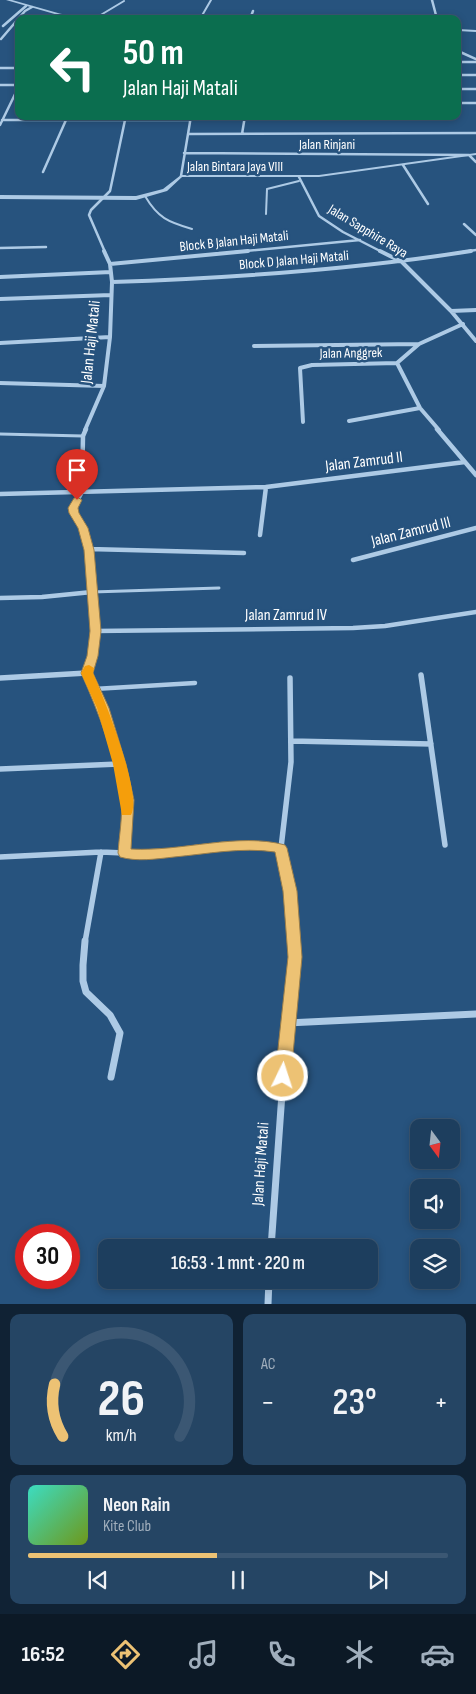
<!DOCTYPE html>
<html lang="id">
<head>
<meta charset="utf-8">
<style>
	:root { --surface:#1d3e5e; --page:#254564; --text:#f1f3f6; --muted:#a0aebc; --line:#3b5773; --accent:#edc274 }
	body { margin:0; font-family:"Sofia Sans Condensed",sans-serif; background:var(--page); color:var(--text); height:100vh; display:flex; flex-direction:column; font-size:19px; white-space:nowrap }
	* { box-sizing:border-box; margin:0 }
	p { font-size:16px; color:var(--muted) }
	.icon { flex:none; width:28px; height:28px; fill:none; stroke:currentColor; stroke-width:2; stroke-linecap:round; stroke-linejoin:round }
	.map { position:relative; height:1304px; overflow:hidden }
	.panel { display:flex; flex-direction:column; gap:10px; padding:10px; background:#102234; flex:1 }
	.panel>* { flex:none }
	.banner { position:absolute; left:15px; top:15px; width:446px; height:105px; border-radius:10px; box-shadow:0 2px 8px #0003,0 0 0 1px var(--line); background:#0b6e4f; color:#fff; overflow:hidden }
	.needle { width:32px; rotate:165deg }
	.buttons { position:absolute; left:410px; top:1119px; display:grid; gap:10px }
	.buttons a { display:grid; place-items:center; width:50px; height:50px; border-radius:10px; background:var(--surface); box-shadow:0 2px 8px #0003,0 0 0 1px var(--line); font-size:25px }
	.speed { position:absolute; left:15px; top:1224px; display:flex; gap:10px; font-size:25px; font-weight:700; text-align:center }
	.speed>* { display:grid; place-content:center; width:65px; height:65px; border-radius:50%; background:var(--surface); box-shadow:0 2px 8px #0003,0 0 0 1px var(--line); line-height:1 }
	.speed .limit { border:8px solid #d22; background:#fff; color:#111 }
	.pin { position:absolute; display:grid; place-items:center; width:42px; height:42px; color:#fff; margin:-51px -21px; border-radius:50% 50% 50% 0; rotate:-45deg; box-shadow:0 0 5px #0007 }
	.pin .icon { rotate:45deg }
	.me { position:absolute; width:55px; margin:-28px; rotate:4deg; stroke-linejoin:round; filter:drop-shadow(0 0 4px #0008) }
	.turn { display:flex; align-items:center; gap:18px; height:105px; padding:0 25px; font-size:22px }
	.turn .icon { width:65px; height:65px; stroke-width:2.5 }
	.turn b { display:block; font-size:35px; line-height:42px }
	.big { font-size:38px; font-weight:600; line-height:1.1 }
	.panel .tile { flex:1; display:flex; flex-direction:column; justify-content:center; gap:8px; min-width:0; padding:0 18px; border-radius:10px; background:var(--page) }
	.panel .dial { align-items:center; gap:0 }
	.dial svg { height:130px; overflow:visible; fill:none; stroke:var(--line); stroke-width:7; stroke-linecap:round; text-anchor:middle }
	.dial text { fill:var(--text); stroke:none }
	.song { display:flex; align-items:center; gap:15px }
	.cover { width:60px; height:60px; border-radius:8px; background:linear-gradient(135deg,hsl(170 70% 55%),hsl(80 70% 35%)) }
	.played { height:5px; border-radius:2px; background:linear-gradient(90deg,var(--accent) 45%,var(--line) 45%) }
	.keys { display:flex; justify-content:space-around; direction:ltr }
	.heat { display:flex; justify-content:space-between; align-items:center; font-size:28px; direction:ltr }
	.panel .tiles { flex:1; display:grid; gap:10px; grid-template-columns:1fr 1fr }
	.tile:last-child { grid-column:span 2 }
	.trip { position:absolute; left:98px; top:1239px; width:280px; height:50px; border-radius:10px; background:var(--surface); box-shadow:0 2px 8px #0003,0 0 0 1px var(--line); font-weight:600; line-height:50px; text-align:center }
	.tabs { display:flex; height:80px; justify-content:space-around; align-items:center; background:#0c1926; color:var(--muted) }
	.tabs .icon { width:35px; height:35px }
	.tabs .active { color:var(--accent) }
	.tabs b { font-size:22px; color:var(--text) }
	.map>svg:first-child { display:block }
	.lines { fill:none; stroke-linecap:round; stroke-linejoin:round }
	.service-far2 { stroke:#adcae5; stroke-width:2 }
	.service-far1 { stroke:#adcae5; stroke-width:3 }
	.service { stroke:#adcae5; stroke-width:4.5 }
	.minor-far4 { stroke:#adcae5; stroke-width:2.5 }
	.minor-far3 { stroke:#adcae5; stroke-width:4 }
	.minor-far2 { stroke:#adcae5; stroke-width:4.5 }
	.minor-far1 { stroke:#adcae5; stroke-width:5.5 }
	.minor { stroke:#adcae5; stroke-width:7 }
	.tertiary { fill:#adcae5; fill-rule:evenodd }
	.route { fill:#edc274; stroke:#9a7e4b }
	.slow { fill:#f59e0b }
	.labels { text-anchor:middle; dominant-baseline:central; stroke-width:5; stroke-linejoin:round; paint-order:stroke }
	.far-street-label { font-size:14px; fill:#fff; stroke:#27537e }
	.street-label { font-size:16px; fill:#fff; stroke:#27537e }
</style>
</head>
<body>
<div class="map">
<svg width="476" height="1304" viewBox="0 0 476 1304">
	<rect width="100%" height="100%" fill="#27537e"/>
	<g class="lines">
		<path class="service-far2" d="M94 19 124 1
			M200 19 211 0
			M145 196C158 218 168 222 192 229
			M266 214 267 189 299 181"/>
		<path class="service-far1" d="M0 434 83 436
			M92 592 219 588"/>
		<path class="service" d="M94 689 195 683"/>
		<path class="minor-far4" d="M432 0 437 19
			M54 19 61 15
			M250 19 253 11
			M3 26 26 6
			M1 39 25 11 32 7
			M458 51 476 59
			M458 62H476
			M0 68H19
			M458 75H476
			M0 85H19
			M458 89H476
			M458 103H476
			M2 120H190
			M0 125 19 86
			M188 134 476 133
			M242 134 245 116
			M184 153 469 155 476 162
			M403 165 428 204
			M43 172 66 120
			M181 176 191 116
			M299 177 319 216 343 232 382 252
			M464 224 476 235
			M0 248 46 247
			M105 252 89 215 91 210 110 191 125 120
			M235 252 360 240
			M463 252 476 250"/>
		<path class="minor-far3" d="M380 251 402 262 451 311 476 341
			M110 264 248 251
			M0 277 111 272
			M112 282C232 278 352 270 471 251
			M0 299 111 295
			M451 311 476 310
			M0 343 110 337
			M254 346 419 344
			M397 363 420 408 439 430
			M397 363 419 344 463 324
			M0 383 104 386
			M349 421 420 408
			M303 422 300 368 312 365 397 363
			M85 430 104 386 110 337 112 282 110 264 104 251"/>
		<path class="minor-far2" d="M86 429 83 436 82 492 73 508 85 533 88 549 94 618 91 656
			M437 429 476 475
			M266 487 465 462
			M0 494 266 487 260 535
			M89 549 244 553
			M353 560 476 528
			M0 598 42 597 92 592
			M95 631 353 628 385 626 476 612"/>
		<path class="minor-far1" d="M91 655 87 673 111 735 127 799 128 819 124 853 152 855 254 845 281 848 290 891 294 942
			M421 675 445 845
			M0 678 87 673
			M291 741 431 744
			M0 769 119 764
			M281 848 291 762 290 678
			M0 857 101 852 124 853
			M85 942 101 852"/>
		<path class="minor" d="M85 941 83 965V981L86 992 110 1015 120 1033 111 1077
			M287 1023 476 1014
			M271 1248 287 1023 295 957 294 941
			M268 1304 269 1280"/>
		<path class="tertiary" d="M6 0H12L79 19H72Z
			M458 29 476 30V32L458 31Z
			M476 153V155L319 177H182L167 191 136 200 0 199V195L136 196 163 189 181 175H319Z"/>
	</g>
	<path class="route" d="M77 497 82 500 78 508 79 513 88 528 94 550 101 631 98 656 93 673 109 708 126 764 134 800 131 849C181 852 239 832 285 845L287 848 297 891 302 957 291 1076 289 1080 283 1082 277 1080 275 1076 288 957 283 891 275 852C241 847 207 854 174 857 156 859 137 862 120 857L118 853C119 836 123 816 121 799 115 756 99 713 81 673L87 656 90 631 84 550 78 528 69 513 68 508 74 498Z"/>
	<path class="slow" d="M89 665 94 668 93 673C103 696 143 794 131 815H122L113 764 97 708 81 673 85 666Z"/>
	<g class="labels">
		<g class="far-street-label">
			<text x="327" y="144">Jalan Rinjani</text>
			<text x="235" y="166">Jalan Bintara Jaya VIII</text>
			<text transform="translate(368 231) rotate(31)">Jalan Sapphire Raya</text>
			<text transform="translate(234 241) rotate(-6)">Block B Jalan Haji Matali</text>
			<text transform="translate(294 260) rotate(-5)">Block D Jalan Haji Matali</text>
			<text transform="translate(351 353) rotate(-1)">Jalan Anggrek</text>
		</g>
		<g class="street-label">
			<text transform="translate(91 342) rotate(-84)">Jalan Haji Matali</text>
			<text transform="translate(364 462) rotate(-7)">Jalan Zamrud II</text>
			<text transform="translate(411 532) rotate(-14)">Jalan Zamrud III</text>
			<text x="286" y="615">Jalan Zamrud IV</text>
			<text transform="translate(261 1164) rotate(-86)">Jalan Haji Matali</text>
		</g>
	</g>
</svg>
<div class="buttons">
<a><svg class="needle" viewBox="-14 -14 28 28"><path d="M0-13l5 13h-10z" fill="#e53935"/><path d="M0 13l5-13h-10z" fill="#a0aebc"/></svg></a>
<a><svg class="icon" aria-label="sound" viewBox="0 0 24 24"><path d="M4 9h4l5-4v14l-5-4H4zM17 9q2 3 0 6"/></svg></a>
<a><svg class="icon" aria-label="layers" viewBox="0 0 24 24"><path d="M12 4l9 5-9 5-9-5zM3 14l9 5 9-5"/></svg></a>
</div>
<div class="speed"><div class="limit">30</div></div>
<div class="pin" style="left:77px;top:500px;background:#d93025"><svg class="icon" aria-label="arrive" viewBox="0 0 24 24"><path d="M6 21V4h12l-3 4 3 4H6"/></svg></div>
<svg class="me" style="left:283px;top:1076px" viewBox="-20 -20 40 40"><circle r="17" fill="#edc274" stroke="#fff" stroke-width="3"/><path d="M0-11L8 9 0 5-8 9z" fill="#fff"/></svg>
<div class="trip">16:53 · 1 mnt · 220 m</div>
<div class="banner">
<div class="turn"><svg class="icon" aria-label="left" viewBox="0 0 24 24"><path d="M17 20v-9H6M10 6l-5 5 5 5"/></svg><div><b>50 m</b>Jalan Haji Matali</div></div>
</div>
</div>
<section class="panel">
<div class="tiles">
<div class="tile dial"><svg viewBox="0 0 100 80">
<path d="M14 69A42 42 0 1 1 86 69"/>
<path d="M14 69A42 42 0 0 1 9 37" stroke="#edc274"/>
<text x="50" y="56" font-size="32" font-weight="700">26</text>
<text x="50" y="72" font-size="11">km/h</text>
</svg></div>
<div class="tile"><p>AC</p>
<div class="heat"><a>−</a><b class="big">23°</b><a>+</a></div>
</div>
<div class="tile">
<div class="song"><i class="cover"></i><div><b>Neon Rain</b><p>Kite Club</p></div></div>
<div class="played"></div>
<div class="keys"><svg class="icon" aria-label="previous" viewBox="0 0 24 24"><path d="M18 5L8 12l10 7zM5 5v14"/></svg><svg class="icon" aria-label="pause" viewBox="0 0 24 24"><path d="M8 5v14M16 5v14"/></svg><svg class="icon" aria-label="next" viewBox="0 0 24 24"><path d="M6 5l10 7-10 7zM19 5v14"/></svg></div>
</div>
</div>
</section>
<nav class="tabs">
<b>16:52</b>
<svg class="icon active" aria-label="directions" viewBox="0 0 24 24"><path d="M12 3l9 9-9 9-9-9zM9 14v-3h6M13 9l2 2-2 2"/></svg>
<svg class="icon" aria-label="music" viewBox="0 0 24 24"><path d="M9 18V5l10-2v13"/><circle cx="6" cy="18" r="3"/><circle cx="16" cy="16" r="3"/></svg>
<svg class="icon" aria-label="phone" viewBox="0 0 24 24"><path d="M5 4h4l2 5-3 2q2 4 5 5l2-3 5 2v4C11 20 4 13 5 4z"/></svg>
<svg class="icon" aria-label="climate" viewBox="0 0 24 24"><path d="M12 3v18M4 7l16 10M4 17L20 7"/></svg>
<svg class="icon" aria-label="car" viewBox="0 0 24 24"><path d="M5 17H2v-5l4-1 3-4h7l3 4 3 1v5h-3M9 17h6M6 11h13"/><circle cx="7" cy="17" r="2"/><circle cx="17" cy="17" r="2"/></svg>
</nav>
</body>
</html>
